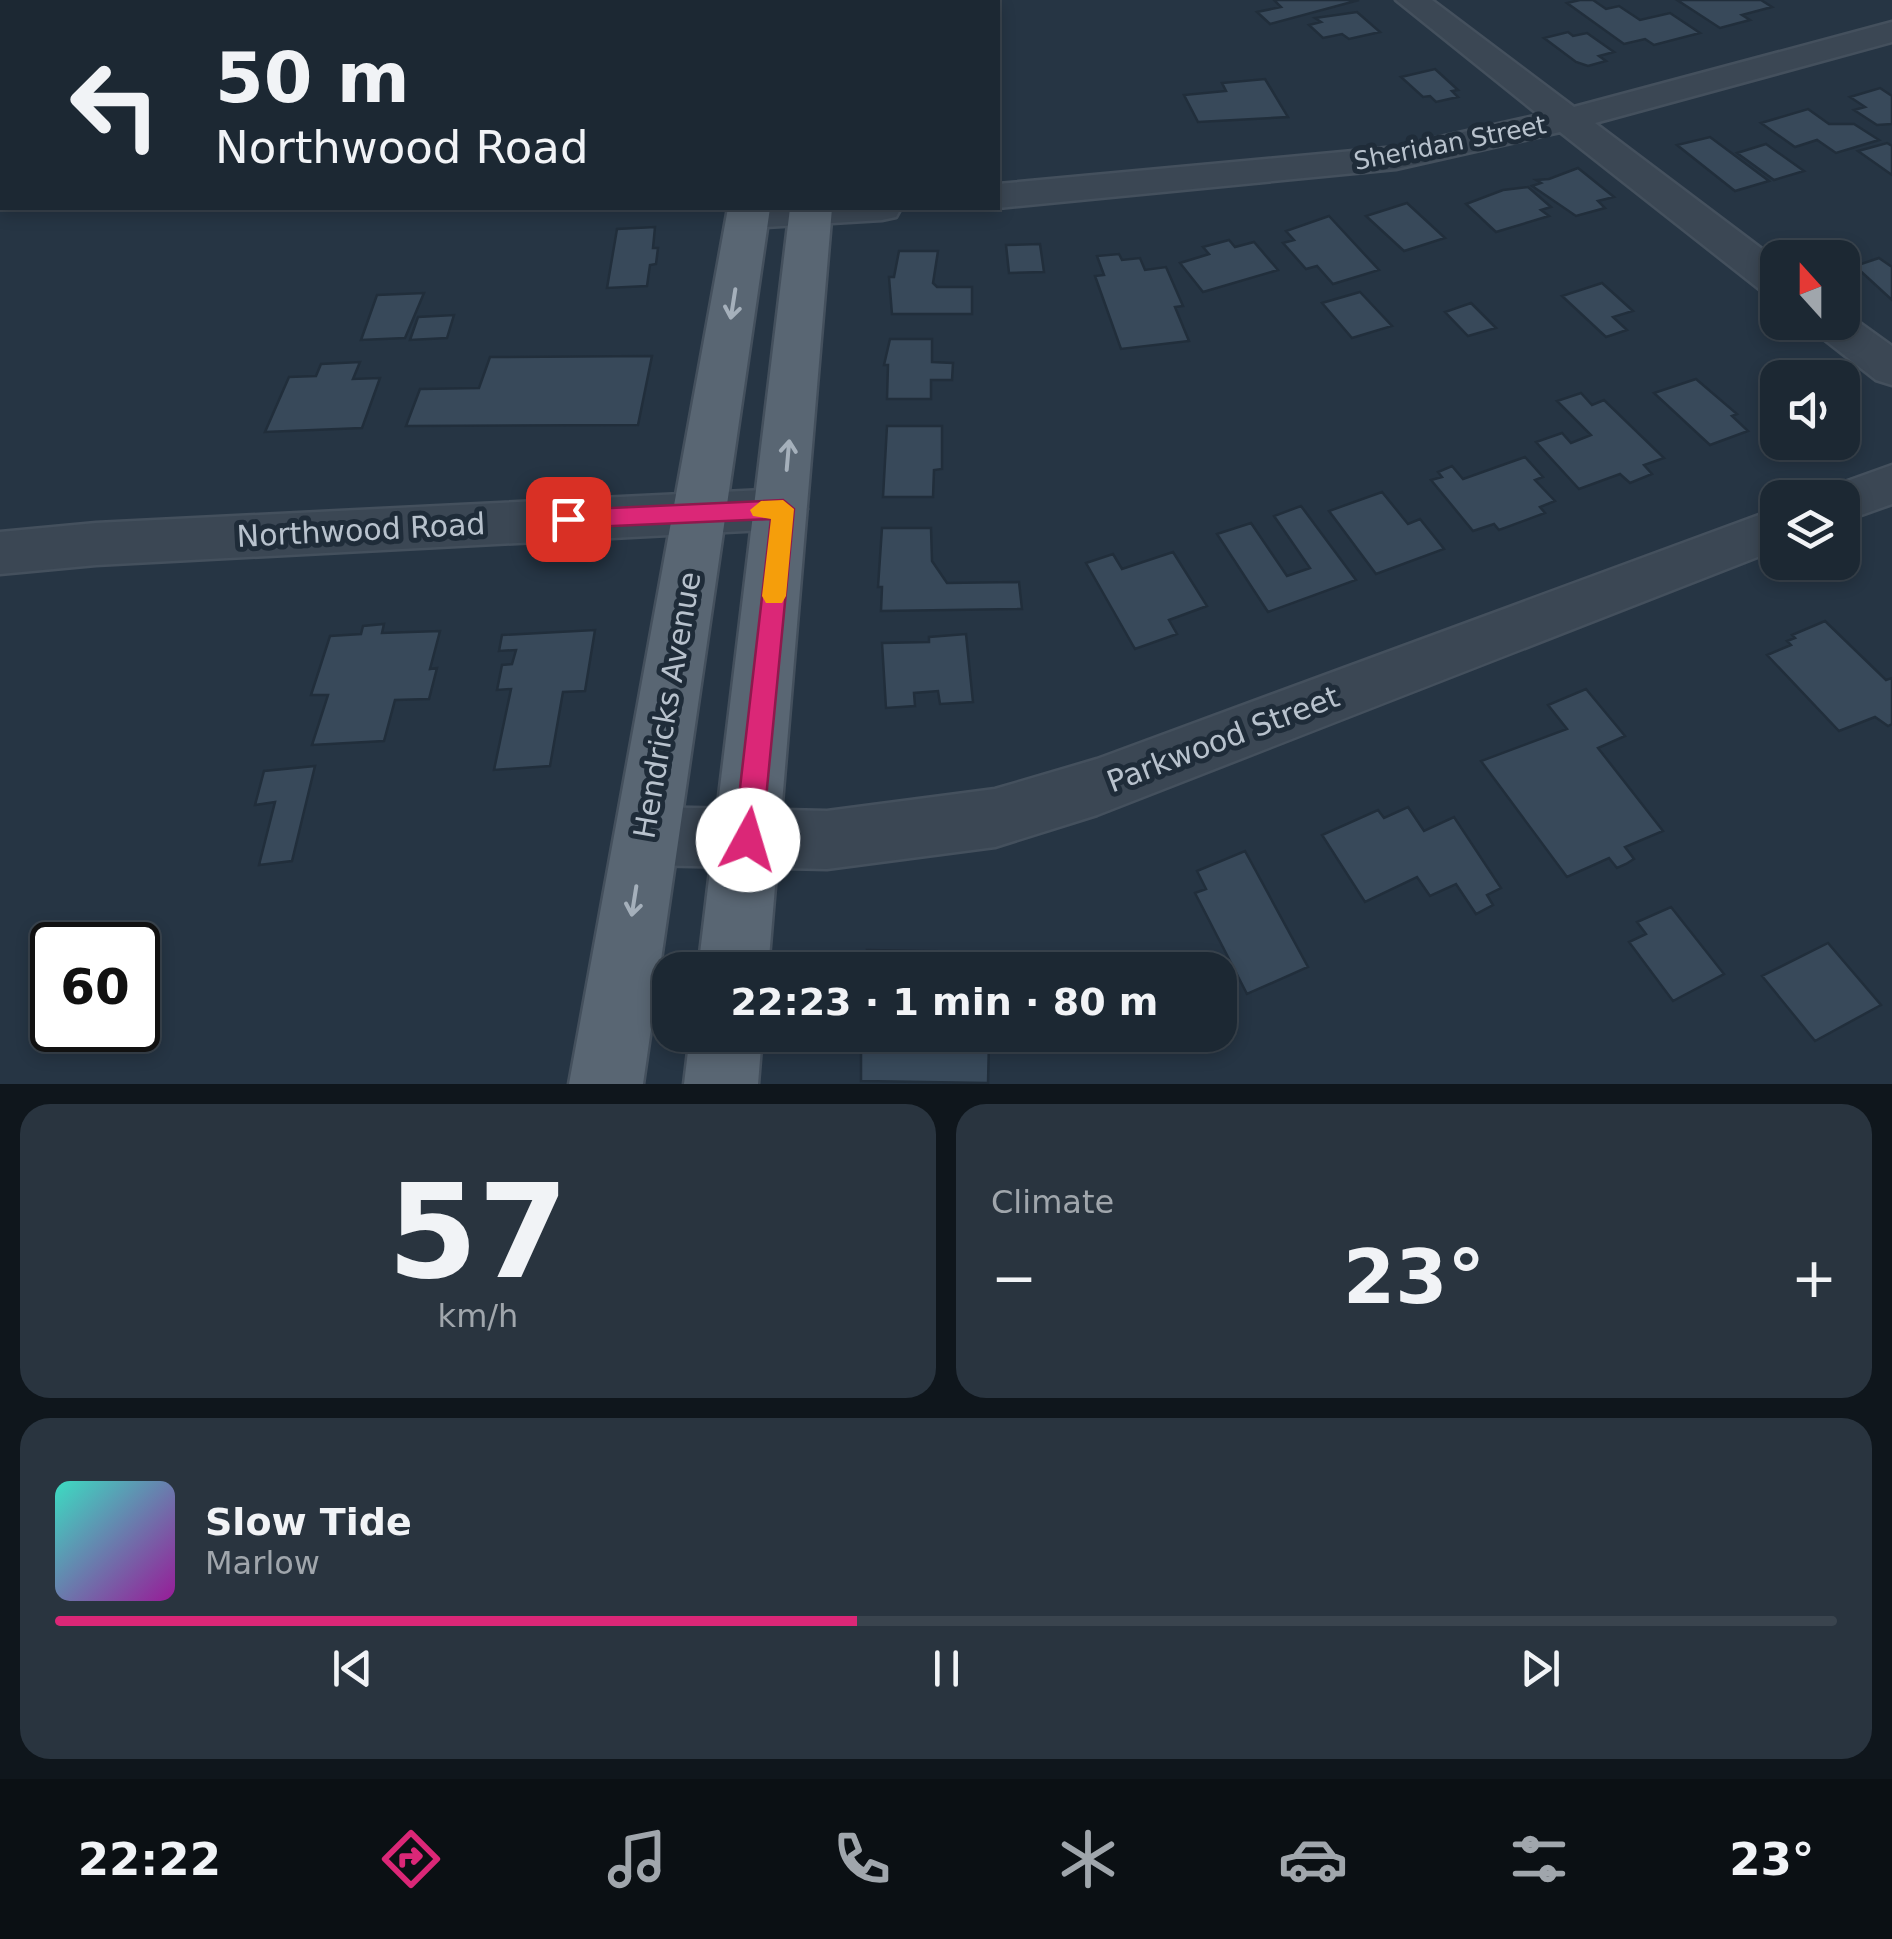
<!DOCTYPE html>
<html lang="en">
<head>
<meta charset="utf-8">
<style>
	:root { --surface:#1c2833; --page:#29343f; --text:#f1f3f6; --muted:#a0a6ac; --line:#3a444e; --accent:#db2777 }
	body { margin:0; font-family:"DejaVu Sans",sans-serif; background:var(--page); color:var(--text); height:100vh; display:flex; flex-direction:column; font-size:38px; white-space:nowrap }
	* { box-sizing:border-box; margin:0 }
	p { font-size:32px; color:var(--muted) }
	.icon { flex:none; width:55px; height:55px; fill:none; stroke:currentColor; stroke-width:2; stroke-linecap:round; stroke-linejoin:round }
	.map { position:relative; height:1084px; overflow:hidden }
	.drawer { display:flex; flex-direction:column; gap:20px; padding:20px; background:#0f161c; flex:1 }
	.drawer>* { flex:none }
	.banner { position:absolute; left:0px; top:0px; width:1000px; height:210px; box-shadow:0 5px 15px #0003,0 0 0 2px var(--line); background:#1c2833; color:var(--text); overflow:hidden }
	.needle { width:65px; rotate:339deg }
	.controls { position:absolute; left:1760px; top:240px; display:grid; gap:20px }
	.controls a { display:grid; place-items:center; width:100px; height:100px; border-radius:20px; background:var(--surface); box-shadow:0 5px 15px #0003,0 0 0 2px var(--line); font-size:50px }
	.speed { position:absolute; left:30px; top:922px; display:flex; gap:20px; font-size:50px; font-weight:700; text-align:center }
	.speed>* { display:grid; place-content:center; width:130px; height:130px; border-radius:50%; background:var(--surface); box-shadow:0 5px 15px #0003,0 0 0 2px var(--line); line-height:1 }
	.speed .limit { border:5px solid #111; border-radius:15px; background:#fff; color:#111 }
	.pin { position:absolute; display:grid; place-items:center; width:85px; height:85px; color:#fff; margin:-42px; border-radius:20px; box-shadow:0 5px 15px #0006 }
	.me { position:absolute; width:110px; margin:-55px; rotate:6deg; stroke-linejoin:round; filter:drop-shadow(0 0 8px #0008) }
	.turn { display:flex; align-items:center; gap:35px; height:210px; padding:0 50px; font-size:45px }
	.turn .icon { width:130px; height:130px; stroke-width:2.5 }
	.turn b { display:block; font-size:70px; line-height:85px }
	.big { font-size:75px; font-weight:700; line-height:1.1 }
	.drawer .widget { flex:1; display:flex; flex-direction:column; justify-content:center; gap:15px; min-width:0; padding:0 35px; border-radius:30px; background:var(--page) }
	.drawer .dial { align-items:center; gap:0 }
	.dial b { font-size:130px; line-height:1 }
	.song { display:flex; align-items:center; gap:30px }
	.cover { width:120px; height:120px; border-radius:15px; background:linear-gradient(135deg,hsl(170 70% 55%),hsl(300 70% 35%)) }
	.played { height:10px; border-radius:5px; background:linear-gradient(90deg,var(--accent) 45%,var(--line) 45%) }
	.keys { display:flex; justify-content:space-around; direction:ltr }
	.heat { display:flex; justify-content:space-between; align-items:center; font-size:55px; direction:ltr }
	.drawer .tiles { flex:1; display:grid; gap:20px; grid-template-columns:1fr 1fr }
	.widget:last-child { grid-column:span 2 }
	.trip { position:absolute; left:652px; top:952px; width:585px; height:100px; border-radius:30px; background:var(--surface); box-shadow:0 5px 15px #0003,0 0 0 2px var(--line); font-weight:700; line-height:100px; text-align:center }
	.dock { display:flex; height:160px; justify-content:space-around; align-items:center; background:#0b1014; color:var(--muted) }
	.dock .icon { width:70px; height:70px }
	.dock .on { color:var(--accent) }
	.dock b { font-size:45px; color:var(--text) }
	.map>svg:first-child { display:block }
	.building { fill:#38495a; stroke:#212e3b; stroke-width:2.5 }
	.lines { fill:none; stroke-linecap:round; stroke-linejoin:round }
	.minor-casing { stroke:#44505d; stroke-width:5 }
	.major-casing { stroke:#44505d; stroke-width:5 }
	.minor { fill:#3b4754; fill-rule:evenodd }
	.major { fill:#596673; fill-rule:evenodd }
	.oneway { stroke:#a5b0bb }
	.route { fill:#db2777; stroke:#8e194d; stroke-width:2.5 }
	.slow { fill:#f59e0b }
	.labels { text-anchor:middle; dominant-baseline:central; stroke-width:10; stroke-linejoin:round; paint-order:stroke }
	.far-street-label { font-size:25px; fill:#b8c2cd; stroke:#1f2c39 }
	.street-label { font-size:30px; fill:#b8c2cd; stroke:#1f2c39 }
</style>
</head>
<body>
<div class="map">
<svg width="1892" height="1084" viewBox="0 0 1892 1084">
	<rect width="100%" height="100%" fill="#263544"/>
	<path class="building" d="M1274 0H1359L1270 24 1257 12 1281 7Z
		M1580 0H1593L1606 9 1619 6 1640 20 1670 13 1700 33 1654 45 1645 39 1624 44 1567 3Z
		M1677 0H1761L1772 7 1742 15 1750 20 1720 28Z
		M1357 12 1380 32 1349 39 1342 34 1323 38 1309 25 1321 22 1315 18Z
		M1568 32 1573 36 1587 33 1614 52 1599 56 1606 61 1588 66 1576 62 1544 38Z
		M1435 69 1458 90 1452 91 1458 97 1436 102 1430 96 1423 97 1401 77Z
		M1265 79 1288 117 1198 122 1184 95 1226 91 1222 83Z
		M1880 88 1892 96V124L1877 125 1854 110 1865 107 1850 97Z
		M1808 109 1829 124H1854L1879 140 1836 153 1817 140 1795 147 1761 123Z
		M1710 137 1769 181 1735 191 1677 145Z
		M1887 143 1892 146V175L1858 151Z
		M1766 144 1804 171 1774 180 1737 153Z
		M1578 168 1614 197 1598 201 1605 208 1576 216 1532 186 1541 183 1536 180 1549 179Z
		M1528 187 1551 207 1541 210 1549 216 1496 232 1466 204 1503 190Z
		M1407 203 1445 238 1404 251 1366 216Z
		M1329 216 1379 270 1333 284 1317 266 1306 269 1283 243 1294 240 1286 231Z
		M655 227 653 248H658L656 264 650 265 647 286 607 288 617 229Z
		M1229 240 1235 247 1254 242 1278 270 1203 292 1180 263 1209 254 1203 247Z
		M1040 244 1044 272 1009 273 1006 245Z
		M899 251H938L933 283 937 287H972V314H892L889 277H894Z
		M1119 254 1122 260 1140 258 1145 270 1166 267 1183 306 1175 307 1189 341 1121 349 1095 276 1104 275 1097 256Z
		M1879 258 1892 267V300L1855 266Z
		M1602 283 1633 311 1613 317 1627 330 1606 337 1562 296Z
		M1360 292 1392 326 1352 338 1322 303Z
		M424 293 405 338 361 340 377 295Z
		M1471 303 1496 328 1468 336 1445 312Z
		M454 315 447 338 410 340 418 317Z
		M890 339H932V362L953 363 952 380H931V399H887L888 365H884Z
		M652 356 638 425 406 426 420 389 479 388 490 357Z
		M1814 360 1835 378H1778V392L1762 379Z
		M360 362 353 379 380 378 362 428 265 432 289 377 316 376 321 364Z
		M1696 379 1737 414 1732 416 1748 431 1710 445 1654 393Z
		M1581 393 1592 405 1604 400 1664 458 1644 465 1652 474 1630 483 1620 474 1579 489 1536 442 1562 433 1571 443 1591 435 1557 401Z
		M887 426H942V469L934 470 933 497H883Z
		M1525 457 1543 477 1535 480 1555 501 1540 507 1545 513 1499 530 1494 524 1473 531 1431 480 1442 477 1438 472 1452 466 1463 479Z
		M1382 492 1408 524 1420 519 1444 549 1376 574 1329 511Z
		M1301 506 1356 580 1268 612 1217 534 1251 523 1287 576 1310 568 1274 516Z
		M882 528H931L932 561 947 583 1019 582 1022 609 881 611 882 587H878Z
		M1173 552 1207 606 1169 620 1177 634 1135 649 1086 563 1113 554 1122 569Z
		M1825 621 1886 680 1892 678V724L1888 726 1875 717 1839 731 1767 655 1791 645 1787 641 1795 638 1792 635Z
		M384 624 382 633 440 631 430 669 437 668 429 699 395 700 384 741 312 745 328 695H311L330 636 361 634 363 626Z
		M595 630 585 691 563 692 550 766 494 770 511 689 497 690 502 665 512 664 516 650 499 651 502 635Z
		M966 634 973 702 940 704 938 691 914 693 915 706 886 708 882 643 929 642V637Z
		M1586 689 1625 736 1598 748 1663 831 1625 847 1634 859 1626 864 1617 868 1609 858 1567 877 1481 761 1567 729 1548 705Z
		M315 766 292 861 259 865 275 802 255 805 264 771Z
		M1408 807 1424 831 1454 817 1501 888 1487 895 1493 905 1476 914 1456 884 1430 896 1417 877 1365 902 1322 835 1378 810 1384 818Z
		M1245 851 1308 967 1247 994 1195 893 1206 889 1197 871Z
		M1671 907 1724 974 1673 1001 1629 942 1646 934 1637 922Z
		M1828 943 1881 1005 1815 1041 1762 976Z
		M867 950 981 952 982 970H866Z
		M861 1035H982V1043H989L988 1083 861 1081Z"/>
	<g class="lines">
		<defs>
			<path id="minor" d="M449 0H531L532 2H451Z
				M1396 0H1432L1574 107 1892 22V42L1595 123 1778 261V296L1763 292 1560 132 1396 169 998 208H995L998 184 1396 147 1539 115Z
				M733 208H901L896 217 882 220 748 228 734 224 728 215Z
				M1842 310 1892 346V385L1876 380 1816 333 1810 322H1842Z
				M1892 465V504L1842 522V498H1821L1825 489Z
				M783 489 800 495 807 509 800 523 783 529 96 565 0 574V532L96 523Z
				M1778 508V549L1097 815 995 847 827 869 645 865 624 857 615 836 624 815 645 807 827 811 995 789 1097 759Z"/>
			<path id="major" d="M751 0H787V2H752Z
				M806 0H842V2H807Z
				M728 208H770L643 1084H569Z
				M790 208H832L768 970H698Z
				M690 1035H762L758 1084H684Z"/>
		</defs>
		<use href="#minor" class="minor-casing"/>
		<use href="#major" class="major-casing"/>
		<use href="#minor" class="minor"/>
		<use href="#major" class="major"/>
	</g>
	<defs><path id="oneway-shaft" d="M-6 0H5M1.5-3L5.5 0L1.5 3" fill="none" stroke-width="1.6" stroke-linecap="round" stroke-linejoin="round" transform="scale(2.5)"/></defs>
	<g class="oneway">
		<use href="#oneway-shaft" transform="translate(733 304) rotate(99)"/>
		<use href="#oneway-shaft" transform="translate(788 455) rotate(-85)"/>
		<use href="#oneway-shaft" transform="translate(634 901) rotate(99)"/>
	</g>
	<path class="route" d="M783 500 794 509 762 840 758 850 748 854 738 850 734 840 771 519 568 528 557 519 568 510Z"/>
	<path class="slow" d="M783 500 794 509 786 596 782 603H766L762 596 771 519 753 516 750 510 761 501Z"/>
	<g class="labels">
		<g class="far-street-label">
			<text transform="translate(1450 143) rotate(-11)">Sheridan Street</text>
		</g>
		<g class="street-label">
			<text transform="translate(361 530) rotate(-3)">Northwood Road</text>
			<text transform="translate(667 705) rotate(-80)">Hendricks Avenue</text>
			<text transform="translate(1223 739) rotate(-21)">Parkwood Street</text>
		</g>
	</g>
</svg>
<div class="controls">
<a><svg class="needle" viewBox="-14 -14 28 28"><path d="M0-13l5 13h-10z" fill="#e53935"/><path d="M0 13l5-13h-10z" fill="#a0a6ac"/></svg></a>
<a><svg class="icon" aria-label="sound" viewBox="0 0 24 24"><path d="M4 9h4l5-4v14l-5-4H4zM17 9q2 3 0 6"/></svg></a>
<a><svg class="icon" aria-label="layers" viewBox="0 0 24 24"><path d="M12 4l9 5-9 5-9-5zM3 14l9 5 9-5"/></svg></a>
</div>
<div class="speed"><div class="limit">60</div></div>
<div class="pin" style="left:568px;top:519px;background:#d93025"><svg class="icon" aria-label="arrive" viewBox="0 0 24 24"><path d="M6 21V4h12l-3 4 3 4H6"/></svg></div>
<svg class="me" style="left:748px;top:840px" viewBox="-20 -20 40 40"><circle r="19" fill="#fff"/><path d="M0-13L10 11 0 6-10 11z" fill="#db2777"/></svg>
<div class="trip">22:23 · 1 min · 80 m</div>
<div class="banner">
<div class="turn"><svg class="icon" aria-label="left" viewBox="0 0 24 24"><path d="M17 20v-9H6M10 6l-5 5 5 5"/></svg><div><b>50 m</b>Northwood Road</div></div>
</div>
</div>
<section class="drawer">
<div class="tiles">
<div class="widget dial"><b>57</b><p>km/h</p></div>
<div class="widget"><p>Climate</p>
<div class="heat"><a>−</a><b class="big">23°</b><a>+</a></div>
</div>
<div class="widget">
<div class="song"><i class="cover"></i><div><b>Slow Tide</b><p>Marlow</p></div></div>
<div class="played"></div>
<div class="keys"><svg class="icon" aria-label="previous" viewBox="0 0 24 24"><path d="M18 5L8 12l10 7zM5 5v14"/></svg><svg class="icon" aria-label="pause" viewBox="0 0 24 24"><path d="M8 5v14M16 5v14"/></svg><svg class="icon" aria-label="next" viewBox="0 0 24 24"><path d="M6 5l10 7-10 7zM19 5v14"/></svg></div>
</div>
</div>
</section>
<nav class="dock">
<b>22:22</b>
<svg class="icon on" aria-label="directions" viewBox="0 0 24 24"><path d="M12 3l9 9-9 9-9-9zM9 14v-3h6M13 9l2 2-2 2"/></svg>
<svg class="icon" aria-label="music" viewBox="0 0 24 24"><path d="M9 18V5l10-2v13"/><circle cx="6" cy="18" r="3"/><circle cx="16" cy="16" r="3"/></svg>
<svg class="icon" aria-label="phone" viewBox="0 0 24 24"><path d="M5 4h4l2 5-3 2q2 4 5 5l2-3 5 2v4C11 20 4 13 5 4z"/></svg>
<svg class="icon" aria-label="climate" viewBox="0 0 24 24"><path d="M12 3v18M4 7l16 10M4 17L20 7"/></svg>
<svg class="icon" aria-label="car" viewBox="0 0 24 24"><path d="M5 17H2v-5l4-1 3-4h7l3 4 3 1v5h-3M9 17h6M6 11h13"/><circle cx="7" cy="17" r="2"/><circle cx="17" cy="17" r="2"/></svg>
<svg class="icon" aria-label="filters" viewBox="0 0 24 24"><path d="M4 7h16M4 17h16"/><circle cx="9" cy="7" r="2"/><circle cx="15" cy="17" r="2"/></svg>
<b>23°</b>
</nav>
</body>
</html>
